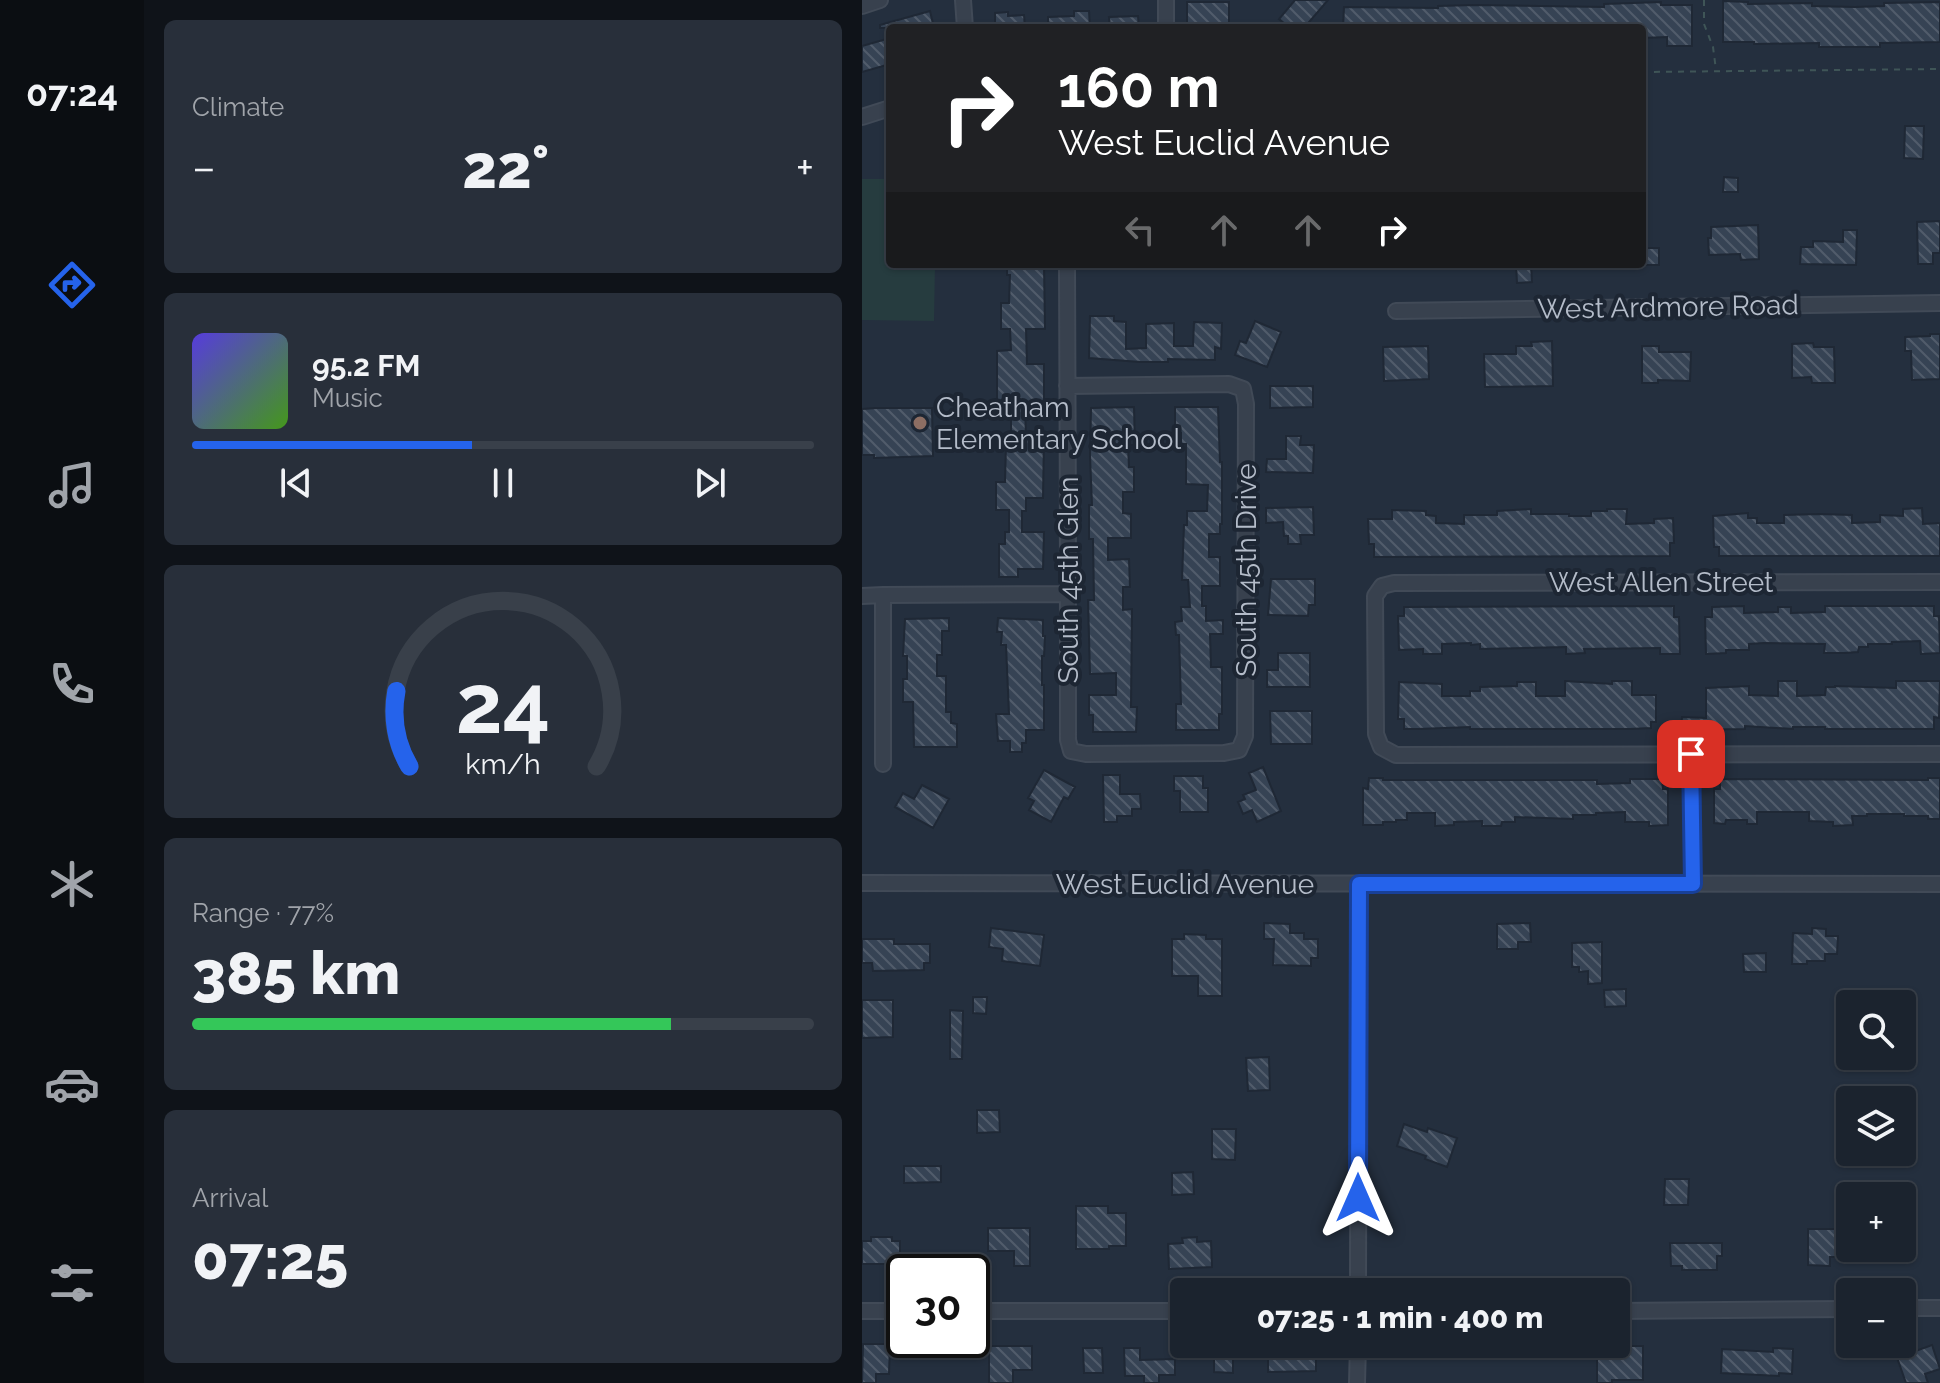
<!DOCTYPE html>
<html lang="en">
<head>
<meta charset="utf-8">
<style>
	:root { --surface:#1b232e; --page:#282f3a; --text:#f1f3f6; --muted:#a0a4aa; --line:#39404a; --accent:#2563eb }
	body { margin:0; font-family:Raleway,sans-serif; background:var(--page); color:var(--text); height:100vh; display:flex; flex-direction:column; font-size:30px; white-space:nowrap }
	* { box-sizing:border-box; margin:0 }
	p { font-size:26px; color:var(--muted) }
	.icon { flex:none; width:44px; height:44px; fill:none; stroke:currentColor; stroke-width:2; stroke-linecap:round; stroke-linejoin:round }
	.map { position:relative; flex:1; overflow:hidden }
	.panel { display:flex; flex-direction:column; gap:20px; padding:20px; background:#0f1319; width:718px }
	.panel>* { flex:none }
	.banner { position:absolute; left:24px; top:24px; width:760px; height:244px; border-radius:8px; box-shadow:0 2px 6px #0004,0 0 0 2px var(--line); background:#202124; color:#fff; overflow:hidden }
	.tools { position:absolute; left:974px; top:990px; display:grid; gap:16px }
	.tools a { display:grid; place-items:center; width:80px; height:80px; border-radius:8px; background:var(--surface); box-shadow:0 2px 6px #0004,0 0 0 2px var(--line); font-size:40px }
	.speed { position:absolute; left:24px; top:1254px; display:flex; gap:16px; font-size:40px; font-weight:700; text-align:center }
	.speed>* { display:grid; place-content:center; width:104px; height:104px; border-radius:50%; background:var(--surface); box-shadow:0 2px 6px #0004,0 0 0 2px var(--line); line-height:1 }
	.speed .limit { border:4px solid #111; border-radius:12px; background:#fff; color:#111 }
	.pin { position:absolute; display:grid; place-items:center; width:68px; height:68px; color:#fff; margin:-34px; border-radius:16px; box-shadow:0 4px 12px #0006 }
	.me { position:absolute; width:88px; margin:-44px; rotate:0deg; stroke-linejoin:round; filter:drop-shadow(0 0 6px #0008) }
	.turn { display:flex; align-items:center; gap:28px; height:168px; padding:0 40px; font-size:36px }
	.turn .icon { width:104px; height:104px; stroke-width:2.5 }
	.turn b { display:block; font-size:56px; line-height:68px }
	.lanes { display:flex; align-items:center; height:76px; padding:0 40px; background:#0003; justify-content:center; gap:40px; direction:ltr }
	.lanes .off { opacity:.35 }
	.big { font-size:60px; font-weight:800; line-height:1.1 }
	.panel .card { flex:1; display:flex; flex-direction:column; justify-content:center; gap:12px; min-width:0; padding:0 28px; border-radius:12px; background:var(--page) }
	.panel .dial { align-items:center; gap:0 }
	.dial svg { height:208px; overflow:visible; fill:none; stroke:var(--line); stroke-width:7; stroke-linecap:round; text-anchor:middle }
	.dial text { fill:var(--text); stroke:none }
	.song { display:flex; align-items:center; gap:24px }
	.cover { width:96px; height:96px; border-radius:12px; background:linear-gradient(135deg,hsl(250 70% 55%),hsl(100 70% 35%)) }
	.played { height:8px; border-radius:4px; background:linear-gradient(90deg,var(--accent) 45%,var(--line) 45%) }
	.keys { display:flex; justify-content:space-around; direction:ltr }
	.heat { display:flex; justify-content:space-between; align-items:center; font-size:44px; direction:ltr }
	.charge { height:12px; border-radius:6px; background:linear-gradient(90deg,#34c759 77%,var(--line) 0) }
	.trip { position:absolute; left:308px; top:1278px; width:460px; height:80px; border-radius:8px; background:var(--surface); box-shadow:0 2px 6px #0004,0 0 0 2px var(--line); font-weight:800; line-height:80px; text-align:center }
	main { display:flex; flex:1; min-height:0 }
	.tab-bar { display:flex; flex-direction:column; width:144px; justify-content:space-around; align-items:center; background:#0b0e12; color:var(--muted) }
	.tab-bar .icon { width:56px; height:56px }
	.tab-bar .current { color:var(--accent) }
	.tab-bar b { font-size:36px; color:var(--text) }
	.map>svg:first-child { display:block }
	.grass { fill:#263c3f }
	.building { fill:url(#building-back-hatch); stroke:#1f2835; stroke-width:2 }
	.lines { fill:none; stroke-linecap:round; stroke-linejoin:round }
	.minor-casing { stroke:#414a57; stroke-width:18 }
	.path { stroke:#3f5557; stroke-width:2; stroke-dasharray:6 6; stroke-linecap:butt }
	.minor { stroke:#38414e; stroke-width:14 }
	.route-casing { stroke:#184099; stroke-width:20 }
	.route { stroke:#2563eb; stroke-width:14 }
	.education-dot { fill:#8d6e63; stroke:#1d2633; stroke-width:3 }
	.labels { text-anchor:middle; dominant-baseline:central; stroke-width:8; stroke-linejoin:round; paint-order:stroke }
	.street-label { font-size:28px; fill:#b4bcc9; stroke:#1d2633 }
	.poi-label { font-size:28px; fill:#b4bcc9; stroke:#1d2633; text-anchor:start }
</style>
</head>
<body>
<main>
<nav class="tab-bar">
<b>07:24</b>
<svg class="icon current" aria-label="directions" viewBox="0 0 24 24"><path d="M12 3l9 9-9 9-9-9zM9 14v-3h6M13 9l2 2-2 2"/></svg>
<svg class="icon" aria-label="music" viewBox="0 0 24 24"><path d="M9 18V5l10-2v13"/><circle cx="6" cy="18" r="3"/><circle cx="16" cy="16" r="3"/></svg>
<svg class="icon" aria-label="phone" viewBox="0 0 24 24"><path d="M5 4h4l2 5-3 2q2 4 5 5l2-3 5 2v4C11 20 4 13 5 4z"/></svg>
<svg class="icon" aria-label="climate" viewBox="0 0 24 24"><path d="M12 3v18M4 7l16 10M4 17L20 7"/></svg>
<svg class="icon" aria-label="car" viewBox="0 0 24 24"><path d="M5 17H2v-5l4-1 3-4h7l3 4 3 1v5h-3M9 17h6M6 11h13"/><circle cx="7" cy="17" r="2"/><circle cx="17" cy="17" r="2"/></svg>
<svg class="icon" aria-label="filters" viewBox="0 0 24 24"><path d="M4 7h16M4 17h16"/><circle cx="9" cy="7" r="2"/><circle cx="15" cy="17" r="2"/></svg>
</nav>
<section class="panel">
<div class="card"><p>Climate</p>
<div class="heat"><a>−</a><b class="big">22°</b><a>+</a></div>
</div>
<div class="card">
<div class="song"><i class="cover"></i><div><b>95.2 FM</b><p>Music</p></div></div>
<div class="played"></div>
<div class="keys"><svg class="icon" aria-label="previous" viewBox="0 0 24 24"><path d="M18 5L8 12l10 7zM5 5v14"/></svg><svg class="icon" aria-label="pause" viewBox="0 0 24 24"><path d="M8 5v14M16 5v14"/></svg><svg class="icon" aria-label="next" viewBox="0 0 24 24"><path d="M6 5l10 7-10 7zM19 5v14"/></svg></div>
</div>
<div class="card dial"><svg viewBox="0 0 100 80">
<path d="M14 69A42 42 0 1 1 86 69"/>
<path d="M14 69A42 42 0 0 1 9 40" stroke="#2563eb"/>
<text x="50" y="56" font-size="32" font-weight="700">24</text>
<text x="50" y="72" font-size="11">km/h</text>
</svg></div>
<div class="card"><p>Range · 77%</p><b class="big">385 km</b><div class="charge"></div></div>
<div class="card"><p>Arrival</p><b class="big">07:25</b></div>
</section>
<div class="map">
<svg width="1078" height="1383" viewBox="0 0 1078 1383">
	<defs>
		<pattern id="building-back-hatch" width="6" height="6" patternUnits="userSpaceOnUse" patternTransform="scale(2)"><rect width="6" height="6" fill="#364354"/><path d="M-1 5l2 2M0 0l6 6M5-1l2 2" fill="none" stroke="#515c6b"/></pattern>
	</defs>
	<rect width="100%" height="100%" fill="#242f3e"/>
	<path class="grass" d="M0 179H28V264H73L72 321 0 320Z"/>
	<path class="building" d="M433 0H466L442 28H428L417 19Z
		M861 1 886 2V4L950 3V6L993 7 1022 6V3L1078 2V42L1018 43V47H957V43L892 44V42H861Z
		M325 2H367V28H325Z
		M799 2V5H830V46H805V37L780 38V28H481L482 7 576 8V6L612 5 742 7V4Z
		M68 11 72 28H18V25Z
		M212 11H227L228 28H186V17L212 16Z
		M146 12V16L162 15 163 28H133V13Z
		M276 16 277 28H248L247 17Z
		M28 38V64L0 72V46Z
		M1043 126H1062L1061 159 1042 158Z
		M862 177 876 178V192H861Z
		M1078 221V253H1071V264H1056L1055 222Z
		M896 225 897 259 879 260 878 254 847 255 846 238H849V227Z
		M981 230H995L994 265 938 264 939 247H951V241L981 242Z
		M780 248H797V265H780Z
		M145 264H182L183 329H164L165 364H182V403L163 404 164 438H182L181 498H164V511H160V532H182L181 569H156V577H137V544H143V532H147V510H134V482H143L144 444H149V416L135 417V351L149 350 148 329H139V303H147L148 275H145Z
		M654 264H669L670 282 655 283Z
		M228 316H252V321L264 322V349L284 348V324L312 323V346H331L332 322 360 323 359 349 353 347V360L306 359V362H278L227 358Z
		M393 321 419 332 405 367 373 355 378 341 384 343Z
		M1068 334H1078V379L1050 380 1049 351H1043V337L1068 336Z
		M690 341 691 386 623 387 622 354H654V346H670L669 342Z
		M951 343 952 347H972L973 383H950L949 377 930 378V344Z
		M566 346 567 379 522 381 521 347Z
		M780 346H797V352H829L828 381 796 380V383H780Z
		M408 386H451V407L408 408Z
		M272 407 273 445H266L267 467H272V492H261V513L269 514V538H246V560L267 559 268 587H261V610L270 609 269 707H275L274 732H231V715H227V695H254V673L228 674 226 600H232L231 539H227V505H230L228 456 229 408Z
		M313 407H356L358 462H360V524H358V534H347V557H358V586H340V606H344V621L361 620V634H348L349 667H360V714H357V730H314V704H319L317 635H314L313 622 320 621 319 607H328L326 580H320L322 525H325V511H345L346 485 324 484V444H319V433H313Z
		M14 408H70L71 456 12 458V455H0V409Z
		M424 436H439L438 445H452L451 473 404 472 405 459H424Z
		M451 507 452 535H438L439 544H426V536H422L421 522 404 523V508Z
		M1060 508 1061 524 1078 523V556H857V547H852L851 516 886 513V518H895V523H922V515L957 514 990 515V523L1018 522V515L1041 516V509Z
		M669 509V514H707V516H729V511H745V509H765L764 524 792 523V519L811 518 812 543H808V556L512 557V544H507L506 519H530V510L564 511V515L574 516V523L602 524V515H635V511Z
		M409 579H453V605H447L446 616 406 615Z
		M812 606V617H817L818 654H798V648L722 649 723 653 704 654V647L618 649V644L609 645V643L580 644V654H561V649L537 650 536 616H542V607Z
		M882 606V613L916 612V607H929V613L963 612V606H1072V616H1077L1078 653 1059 654 1058 641 1030 642V644H1006V647H997L996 652 982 653H962L963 644 902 643 887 644V650H864V653L844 654 843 617H850V607Z
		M87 618V631H80V655H75V676H84V712H89V723L95 724V747H52L51 702H41V679H45V656H41L43 619Z
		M136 618 181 620V636H183L182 656H180V685H182V730H164V743H160V752H148V741H136L134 714H147L144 645H139L140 632H135Z
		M416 653H448V687H405V670H416Z
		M703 681 750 684V681H770V695H794V722H789V728L768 729H608V727L556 729H542V719H536L537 682 580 684V696H608V691H618V687L655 686V682H674V696H703Z
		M916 681H935V696L963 695 964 687H973V686L1034 688V681H1078L1077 718 1072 717V729H963V727H931V729L883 726V729L819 730 820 717 844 718V688L887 686V695L916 696Z
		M408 711H450V744H409Z
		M401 767 419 811 395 822 390 810 381 814 376 802 383 799 381 795 394 790 387 773Z
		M182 770 213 787 206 799 202 797 189 822 167 810 172 801 166 798Z
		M241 775H258V794H278L279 809H270V816H255V822H242Z
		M312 776H341V788H346V812H318V791H312Z
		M507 778H521V780H735V784L768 783V779H800L801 789H806V825L787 826V822H763V812L734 813V815H711V819L653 817V822H640L639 826H620V821L592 822V825L573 826V813H545V820H534V822H521V825H501V788L506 789Z
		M1066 778H1078V819H1066V816H1042V814H1005V816H990L991 825 971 826V822L947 821V812H895V824H885V820H864L863 824 852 823V789H858V779L1066 780Z
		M60 785 87 799 71 828 33 807 41 793 52 799Z
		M402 923 428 924V933H442V939H456V958H449V966L411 965 412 939H402Z
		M668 923 669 942H656V949H635V924Z
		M129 928 182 935 178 966 140 961 141 949 127 947Z
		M950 928 964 929V936H976L975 954H963V961H945V964H930L931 933 950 934Z
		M322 934 344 935V939H360V996H336V976H310V939H322Z
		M0 939H32V944H68V963H62V970L11 971 10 963H0Z
		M740 942V983L726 984V971L717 972V967H710V943Z
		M904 953V972H882L881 954Z
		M764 989V1006L743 1007 742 990Z
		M111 997H125L124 1014 111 1013Z
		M0 1000H31V1037L0 1038Z
		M88 1010 101 1011 100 1059H88Z
		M407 1057 408 1090 386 1091 384 1058Z
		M115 1110H137L138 1132 115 1133Z
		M542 1124 565 1132 566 1128 595 1138 585 1167 563 1159 564 1156 535 1146Z
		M350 1129H374L373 1160 350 1159Z
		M42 1166H79V1182L42 1183Z
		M331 1172 332 1194 310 1195V1173Z
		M803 1179H827L826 1205H802Z
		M214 1206H246V1213H264V1246H247V1249H214Z
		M126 1228H168V1266H152V1251H126Z
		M946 1229H984V1257H968V1266L946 1265Z
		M9 1237H30V1241H38V1264H0V1241H9Z
		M335 1237V1242L349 1241 350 1267 307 1269 306 1244 321 1243 320 1238Z
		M808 1243H860V1256H855V1270H820V1266H809Z
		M1048 1343 1051 1352 1070 1345 1078 1369 1063 1374 1066 1383H1044L1032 1349Z
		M1 1344H28L27 1374H14V1383H0Z
		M454 1345V1371L406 1372V1346Z
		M127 1346H170V1370H151V1383H127Z
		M765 1346H781V1380H750V1383H735V1351H765Z
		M221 1348H240L241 1373H222Z
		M262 1348H278V1360L313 1359V1375H297V1383H282V1376H263Z
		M911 1348 931 1349 930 1374 917 1373V1376L859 1373 860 1349 911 1352Z
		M352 1355 371 1356V1373L352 1372Z"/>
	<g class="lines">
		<defs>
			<path id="minor" d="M101 0 103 28
				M304 0V28
				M0 6 18 0
				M0 117 28 108
				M205 264C205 423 207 581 206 740L209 751 224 754 362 753 377 750 383 736 384 404 381 389 367 384 205 386
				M534 311 1078 303
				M1078 582 532 583 520 586 513 596 514 734 519 747 534 755 1078 754
				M0 596 21 595 207 594
				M829 754 831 884
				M21 764V595
				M0 883 1078 884
				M496 1292 497 884
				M1040 1308H1078
				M0 1311H42
				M110 1311H322
				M754 1311 988 1309
				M495 1383 496 1344"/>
		</defs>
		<use href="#minor" class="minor-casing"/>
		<path class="path" d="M842 0V24L851 47 854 70
			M780 72 1078 69"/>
		<use href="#minor" class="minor"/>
	</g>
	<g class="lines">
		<defs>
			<path id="route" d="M496 1198 497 884H831L829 754"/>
		</defs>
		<use href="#route" class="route-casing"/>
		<use href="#route" class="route"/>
	</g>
	<circle class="education-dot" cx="58" cy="423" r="8"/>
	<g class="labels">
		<g class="street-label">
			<text transform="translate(806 307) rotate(-1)">West Ardmore Road</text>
			<text transform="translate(384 570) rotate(-90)">South 45th Drive</text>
			<text transform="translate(206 580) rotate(-90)">South 45th Glen</text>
			<text x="799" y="582">West Allen Street</text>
			<text x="323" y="884">West Euclid Avenue</text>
		</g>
		<g class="poi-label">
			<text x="74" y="407">Cheatham<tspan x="74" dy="32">Elementary School</tspan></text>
		</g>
	</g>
</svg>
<div class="tools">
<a><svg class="icon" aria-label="search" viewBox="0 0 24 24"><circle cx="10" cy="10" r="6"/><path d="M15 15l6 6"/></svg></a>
<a><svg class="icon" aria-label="layers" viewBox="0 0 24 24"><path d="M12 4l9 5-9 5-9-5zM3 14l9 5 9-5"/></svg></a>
<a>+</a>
<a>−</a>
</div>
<div class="speed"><div class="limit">30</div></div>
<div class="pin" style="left:829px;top:754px;background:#d93025"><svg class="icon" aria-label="arrive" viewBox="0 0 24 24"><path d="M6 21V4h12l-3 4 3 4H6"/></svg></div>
<svg class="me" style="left:496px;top:1198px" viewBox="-20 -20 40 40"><path d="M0-17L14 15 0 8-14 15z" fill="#2563eb" stroke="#fff" stroke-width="4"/></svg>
<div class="trip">07:25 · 1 min · 400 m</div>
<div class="banner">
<div class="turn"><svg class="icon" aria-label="right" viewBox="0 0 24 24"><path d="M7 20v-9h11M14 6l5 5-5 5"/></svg><div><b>160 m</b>West Euclid Avenue</div></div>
<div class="lanes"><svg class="icon off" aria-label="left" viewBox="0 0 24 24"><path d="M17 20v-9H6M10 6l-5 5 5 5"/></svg><svg class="icon off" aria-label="ahead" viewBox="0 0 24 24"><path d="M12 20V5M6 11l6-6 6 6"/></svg><svg class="icon off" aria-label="ahead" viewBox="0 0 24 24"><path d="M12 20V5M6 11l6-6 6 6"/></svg><svg class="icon" aria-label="right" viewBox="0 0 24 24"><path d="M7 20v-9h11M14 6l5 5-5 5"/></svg></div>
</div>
</div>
</main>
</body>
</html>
